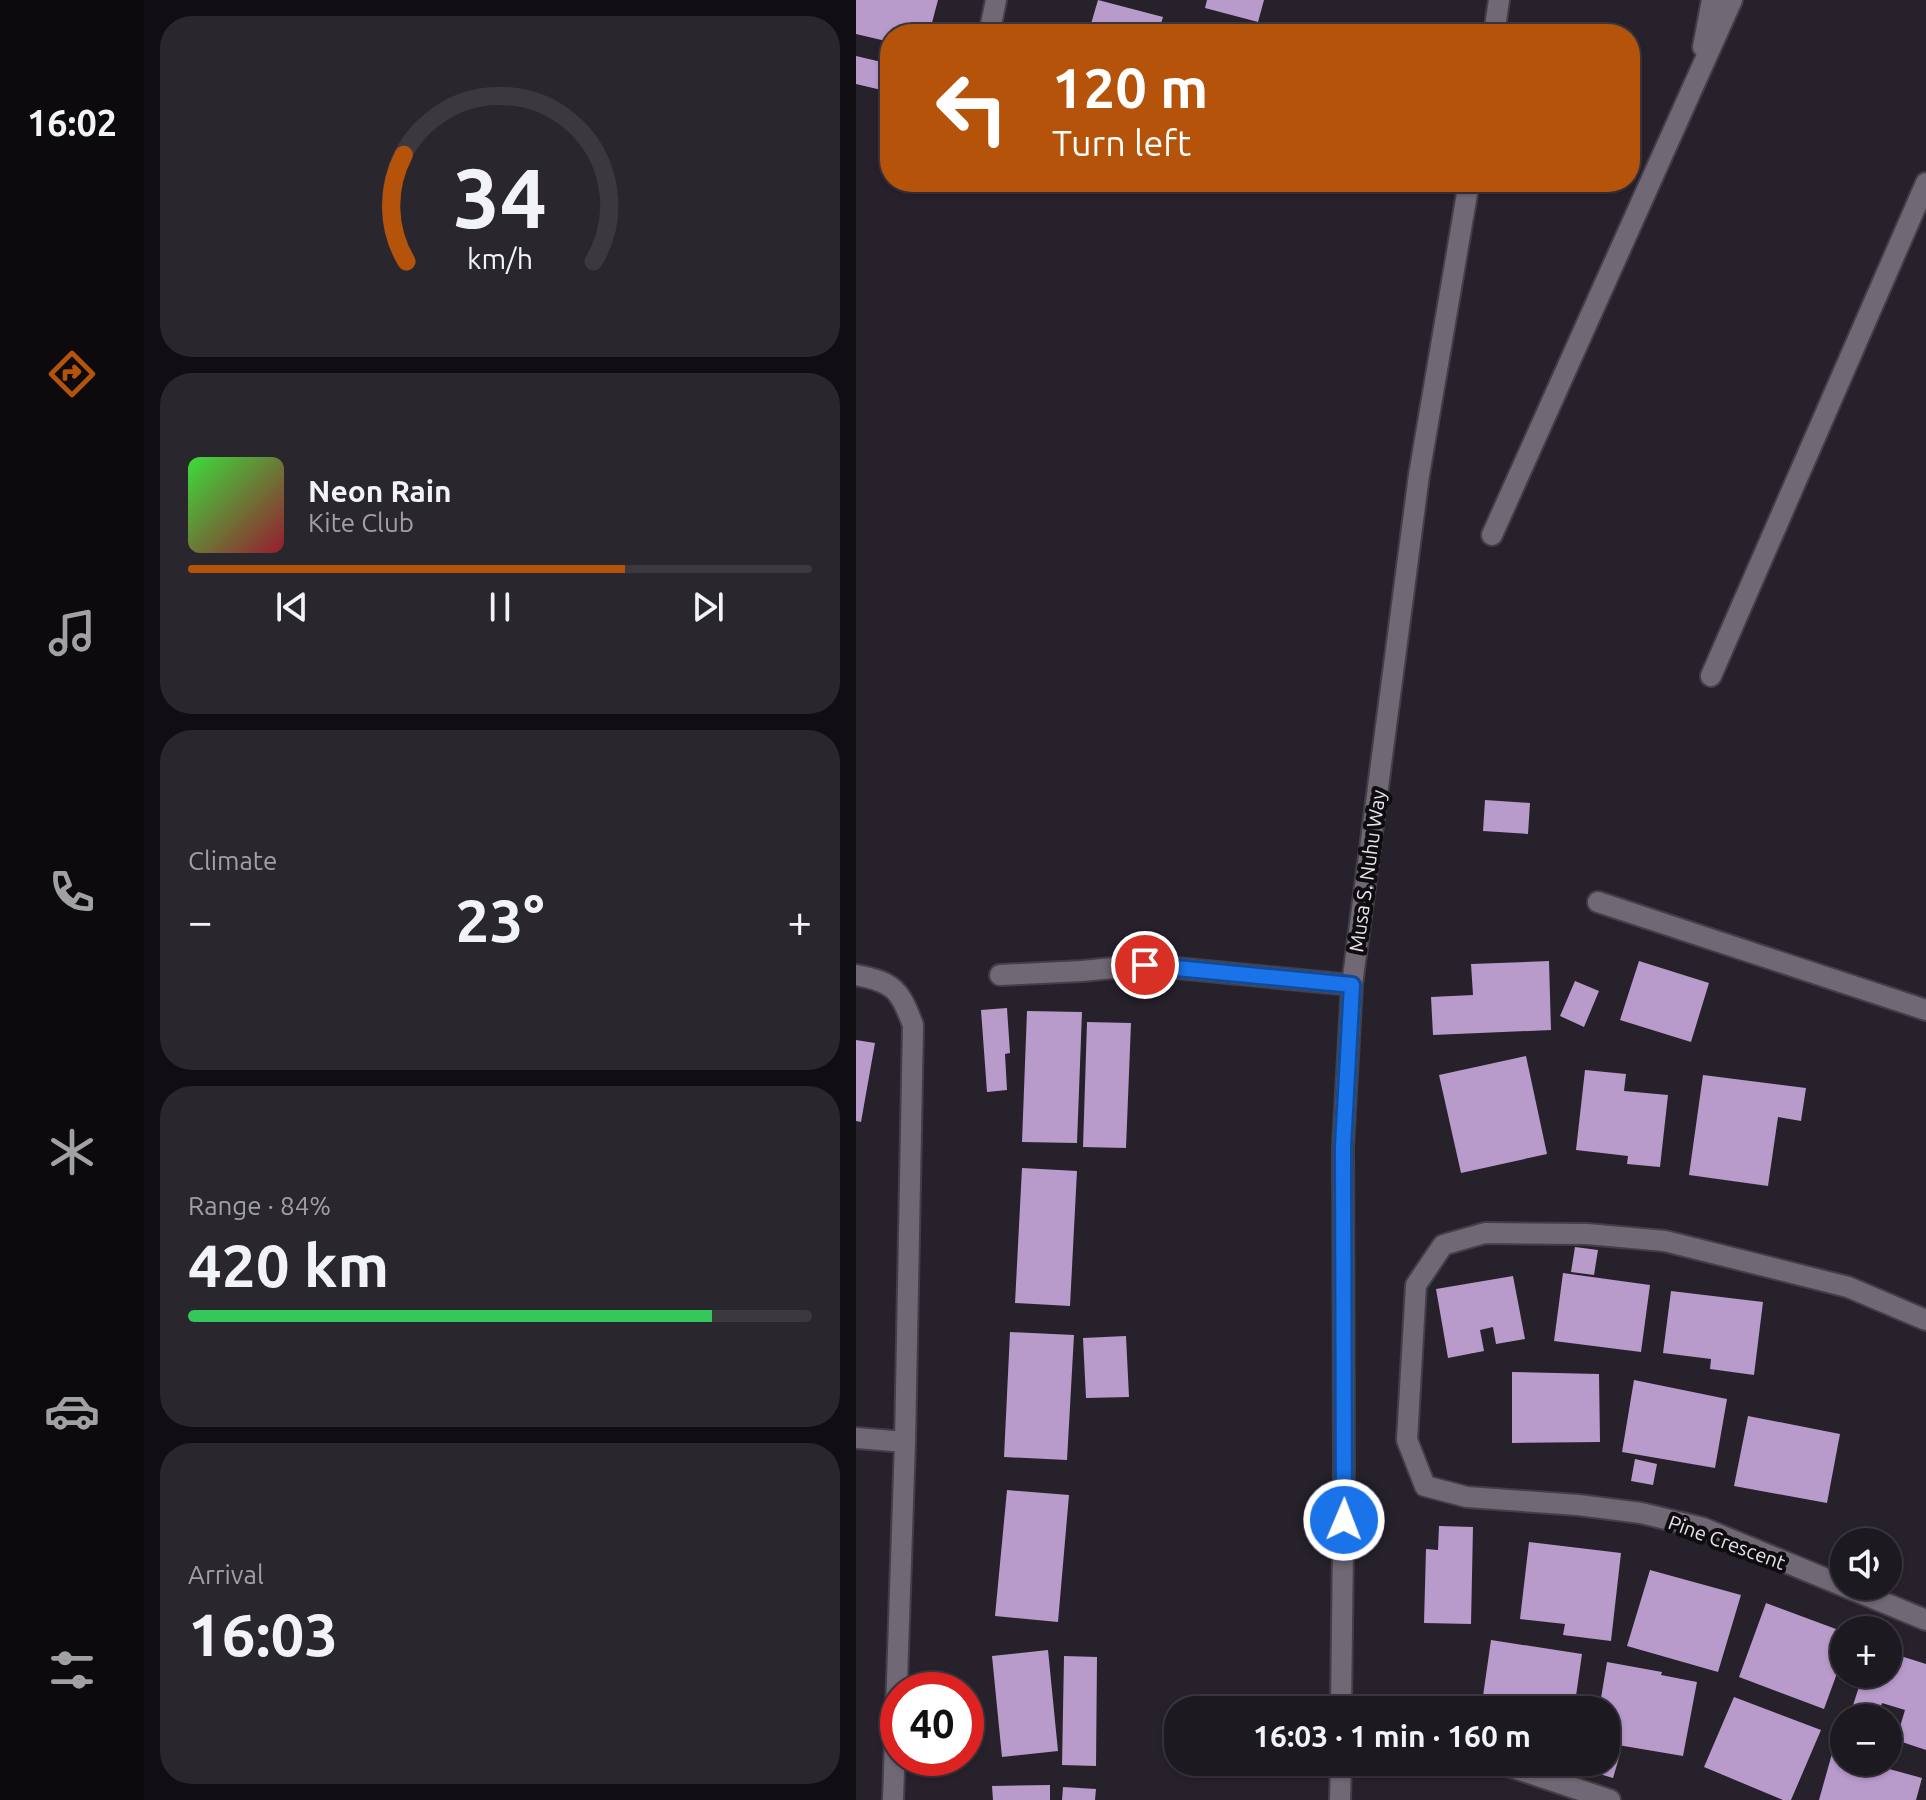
<!DOCTYPE html>
<html lang="en">
<head>
<meta charset="utf-8">
<style>
	:root { --surface:#1d1921; --page:#2a262e; --text:#f1f3f6; --muted:#a0a0a5; --line:#3b383f; --accent:#b45309 }
	body { margin:0; font-family:Ubuntu,sans-serif; background:var(--page); color:var(--text); height:100vh; display:flex; flex-direction:column; font-size:30px; white-space:nowrap }
	* { box-sizing:border-box; margin:0 }
	p { font-size:26px; color:var(--muted) }
	.icon { flex:none; width:44px; height:44px; fill:none; stroke:currentColor; stroke-width:2; stroke-linecap:round; stroke-linejoin:round }
	.map { position:relative; flex:1; overflow:hidden }
	.sheet { display:flex; flex-direction:column; gap:16px; padding:16px; background:#100e12; width:712px }
	.sheet>* { flex:none }
	.guide { position:absolute; left:24px; top:24px; width:760px; height:168px; border-radius:32px; box-shadow:0 2px 6px #0004,0 0 0 2px var(--line); background:#b45309; color:#fff; overflow:hidden }
	.tools { position:absolute; left:974px; top:1528px; display:grid; gap:16px }
	.tools a { display:grid; place-items:center; width:72px; height:72px; border-radius:50%; background:var(--surface); box-shadow:0 2px 6px #0004,0 0 0 2px var(--line); font-size:40px }
	.speed { position:absolute; left:24px; top:1672px; display:flex; gap:16px; font-size:40px; font-weight:700; text-align:center }
	.speed>* { display:grid; place-content:center; width:104px; height:104px; border-radius:50%; background:var(--surface); box-shadow:0 2px 6px #0004,0 0 0 2px var(--line); line-height:1 }
	.speed .limit { border:12px solid #d22; background:#fff; color:#111 }
	.pin { position:absolute; display:grid; place-items:center; width:68px; height:68px; color:#fff; margin:-34px; border:4px solid #fff; border-radius:50%; box-shadow:0 2px 8px #0007 }
	.me { position:absolute; width:88px; margin:-44px; rotate:1deg; stroke-linejoin:round; filter:drop-shadow(0 0 6px #0008) }
	.turn { display:flex; align-items:center; gap:28px; height:168px; padding:0 40px; font-size:36px }
	.turn .icon { width:104px; height:104px; stroke-width:2.5 }
	.turn b { display:block; font-size:56px; line-height:68px }
	.big { font-size:60px; font-weight:700; line-height:1.1 }
	.sheet .widget { flex:1; display:flex; flex-direction:column; justify-content:center; gap:12px; min-width:0; padding:0 28px; border-radius:32px; background:var(--page) }
	.sheet .dial { align-items:center; gap:0 }
	.dial svg { height:208px; overflow:visible; fill:none; stroke:var(--line); stroke-width:7; stroke-linecap:round; text-anchor:middle }
	.dial text { fill:var(--text); stroke:none }
	.song { display:flex; align-items:center; gap:24px }
	.cover { width:96px; height:96px; border-radius:12px; background:linear-gradient(135deg,hsl(120 70% 55%),hsl(350 70% 35%)) }
	.played { height:8px; border-radius:4px; background:linear-gradient(90deg,var(--accent) 70%,var(--line) 70%) }
	.keys { display:flex; justify-content:space-around; direction:ltr }
	.heat { display:flex; justify-content:space-between; align-items:center; font-size:44px; direction:ltr }
	.charge { height:12px; border-radius:6px; background:linear-gradient(90deg,#34c759 84%,var(--line) 0) }
	.trip { position:absolute; left:308px; top:1696px; width:456px; height:80px; border-radius:32px; background:var(--surface); box-shadow:0 2px 6px #0004,0 0 0 2px var(--line); font-weight:700; line-height:80px; text-align:center }
	main { display:flex; flex:1; min-height:0 }
	.tabs { display:flex; flex-direction:column; width:144px; justify-content:space-around; align-items:center; background:#0c0a0d; color:var(--muted) }
	.tabs .icon { width:56px; height:56px }
	.tabs .active { color:var(--accent) }
	.tabs b { font-size:36px; color:var(--text) }
	.map>svg:first-child { display:block }
	.building { fill:#b89acb }
	.lines { fill:none; stroke-linecap:round; stroke-linejoin:round }
	.minor-casing { stroke:#443e48; stroke-width:24 }
	.minor { stroke:#706875; stroke-width:20 }
	.route-casing { stroke:#114b97; stroke-width:20 }
	.route { stroke:#1a73e8; stroke-width:14 }
	.labels { text-anchor:middle; dominant-baseline:central; stroke-width:8; stroke-linejoin:round; paint-order:stroke }
	.street-label { font-size:20px; fill:#e8e3eb; stroke:#0f0c10 }
</style>
</head>
<body>
<main>
<nav class="tabs">
<b>16:02</b>
<svg class="icon active" aria-label="directions" viewBox="0 0 24 24"><path d="M12 3l9 9-9 9-9-9zM9 14v-3h6M13 9l2 2-2 2"/></svg>
<svg class="icon" aria-label="music" viewBox="0 0 24 24"><path d="M9 18V5l10-2v13"/><circle cx="6" cy="18" r="3"/><circle cx="16" cy="16" r="3"/></svg>
<svg class="icon" aria-label="phone" viewBox="0 0 24 24"><path d="M5 4h4l2 5-3 2q2 4 5 5l2-3 5 2v4C11 20 4 13 5 4z"/></svg>
<svg class="icon" aria-label="climate" viewBox="0 0 24 24"><path d="M12 3v18M4 7l16 10M4 17L20 7"/></svg>
<svg class="icon" aria-label="car" viewBox="0 0 24 24"><path d="M5 17H2v-5l4-1 3-4h7l3 4 3 1v5h-3M9 17h6M6 11h13"/><circle cx="7" cy="17" r="2"/><circle cx="17" cy="17" r="2"/></svg>
<svg class="icon" aria-label="filters" viewBox="0 0 24 24"><path d="M4 7h16M4 17h16"/><circle cx="9" cy="7" r="2"/><circle cx="15" cy="17" r="2"/></svg>
</nav>
<section class="sheet">
<div class="widget dial"><svg viewBox="0 0 100 80">
<path d="M14 69A42 42 0 1 1 86 69"/>
<path d="M14 69A42 42 0 0 1 13 28" stroke="#b45309"/>
<text x="50" y="56" font-size="32" font-weight="700">34</text>
<text x="50" y="72" font-size="11">km/h</text>
</svg></div>
<div class="widget">
<div class="song"><i class="cover"></i><div><b>Neon Rain</b><p>Kite Club</p></div></div>
<div class="played"></div>
<div class="keys"><svg class="icon" aria-label="previous" viewBox="0 0 24 24"><path d="M18 5L8 12l10 7zM5 5v14"/></svg><svg class="icon" aria-label="pause" viewBox="0 0 24 24"><path d="M8 5v14M16 5v14"/></svg><svg class="icon" aria-label="next" viewBox="0 0 24 24"><path d="M6 5l10 7-10 7zM19 5v14"/></svg></div>
</div>
<div class="widget"><p>Climate</p>
<div class="heat"><a>−</a><b class="big">23°</b><a>+</a></div>
</div>
<div class="widget"><p>Range · 84%</p><b class="big">420 km</b><div class="charge"></div></div>
<div class="widget"><p>Arrival</p><b class="big">16:03</b></div>
</section>
<div class="map">
<svg width="1070" height="1800" viewBox="0 0 1070 1800">
	<rect width="100%" height="100%" fill="#27212c"/>
	<path class="building" d="M0 0H82L73 34H34V42L0 34Z
		M242 0 307 17 302 34H232Z
		M351 0H408L402 22 349 8Z
		M0 56 34 64V92L0 84Z
		M629 800 674 803 672 834 627 831Z
		M693 961 695 1030 577 1035 575 997 617 995 615 964Z
		M783 961 853 983 835 1042 764 1020Z
		M719 981 743 991 728 1027 704 1016Z
		M151 1008 154 1053 149 1054 151 1090 131 1092 125 1010Z
		M171 1011 226 1012 221 1143 166 1142Z
		M231 1022 275 1023 270 1148 227 1147Z
		M0 1040 19 1043 5 1122 0 1121Z
		M670 1056 691 1154 605 1173 583 1075Z
		M729 1070 770 1074 768 1091 812 1095 804 1167 771 1164 772 1156 720 1150Z
		M847 1075 950 1088 945 1121 922 1117 912 1186 833 1175Z
		M166 1168 221 1171 214 1306 159 1303Z
		M719 1247 742 1250 738 1275 715 1272Z
		M707 1273 794 1285 785 1352 698 1341Z
		M657 1276 669 1339 640 1344 637 1327 624 1330 628 1351 592 1358 580 1289Z
		M815 1291 907 1302 898 1375 854 1369 855 1359 807 1353Z
		M154 1332 218 1335 211 1460 148 1457Z
		M270 1336 273 1397 230 1398 227 1338Z
		M656 1372 743 1374 744 1442 656 1443Z
		M778 1380 871 1399 859 1468 766 1452Z
		M892 1416 984 1434 971 1503 878 1486Z
		M779 1459 801 1464 797 1485 775 1481Z
		M151 1490 213 1495 202 1622 139 1616Z
		M583 1526 617 1527 615 1624 568 1623 570 1549 582 1550Z
		M673 1542 765 1553 755 1641 707 1635 709 1624 664 1619Z
		M794 1570 885 1595 862 1672 771 1646Z
		M910 1603 988 1632V1654L968 1709 883 1677Z
		M635 1640 726 1654 718 1710H625Z
		M192 1650 202 1751 146 1757 136 1656Z
		M1032 1652 1070 1664V1750L1040 1740 1049 1710 1026 1703 1021 1718H993L1007 1674H1032Z
		M208 1656 241 1657 240 1766 206 1765Z
		M751 1662 806 1672 805 1675 841 1682 827 1756 750 1743V1710H743Z
		M878 1697 965 1730 935 1800H927L848 1767Z
		M979 1743 988 1745V1762H1016L1015 1764 1066 1778 1060 1800H963Z
		M750 1747 765 1751 757 1778 713 1765 714 1762H750Z
		M194 1785V1800H137L136 1786Z
		M207 1787 240 1789 239 1800H206Z"/>
	<g class="lines">
		<defs>
			<path id="minor" d="M133 34 140 0
				M638 34 643 0
				M847 47 856 0
				M636 535 876 0
				M855 676 1070 183
				M742 902 1070 1010
				M0 975C38 982 44 990 57 1025L49 1442 37 1800
				M144 975 226 971 289 965 496 985
				M1070 1320 992 1287 809 1241 731 1234 629 1233 587 1245 560 1285 551 1440 569 1486 611 1497 722 1505 785 1513 847 1528 1070 1620
				M0 1438 49 1442
				M485 1710 488 1462 487 1146 496 985 563 475 613 182
				M640 1762 754 1800
				M484 1800 485 1762"/>
		</defs>
		<use href="#minor" class="minor-casing"/>
		<use href="#minor" class="minor"/>
	</g>
	<g class="lines">
		<defs>
			<path id="route" d="M289 965 496 985 487 1146 488 1520"/>
		</defs>
		<use href="#route" class="route-casing"/>
		<use href="#route" class="route"/>
	</g>
	<g class="labels">
		<g class="street-label">
			<text transform="translate(511 871) rotate(-82)">Musa S. Nuhu Way</text>
			<text transform="translate(871 1542) rotate(20)">Pine Crescent</text>
		</g>
	</g>
</svg>
<div class="tools">
<a><svg class="icon" aria-label="sound" viewBox="0 0 24 24"><path d="M4 9h4l5-4v14l-5-4H4zM17 9q2 3 0 6"/></svg></a>
<a>+</a>
<a>−</a>
</div>
<div class="speed"><div class="limit">40</div></div>
<div class="pin" style="left:289px;top:965px;background:#d93025"><svg class="icon" aria-label="arrive" viewBox="0 0 24 24"><path d="M6 21V4h12l-3 4 3 4H6"/></svg></div>
<svg class="me" style="left:488px;top:1520px" viewBox="-20 -20 40 40"><circle r="17" fill="#1a73e8" stroke="#fff" stroke-width="3"/><path d="M0-11L8 9 0 5-8 9z" fill="#fff"/></svg>
<div class="trip">16:03 · 1 min · 160 m</div>
<div class="guide">
<div class="turn"><svg class="icon" aria-label="left" viewBox="0 0 24 24"><path d="M17 20v-9H6M10 6l-5 5 5 5"/></svg><div><b>120 m</b>Turn left</div></div>
</div>
</div>
</main>
</body>
</html>
